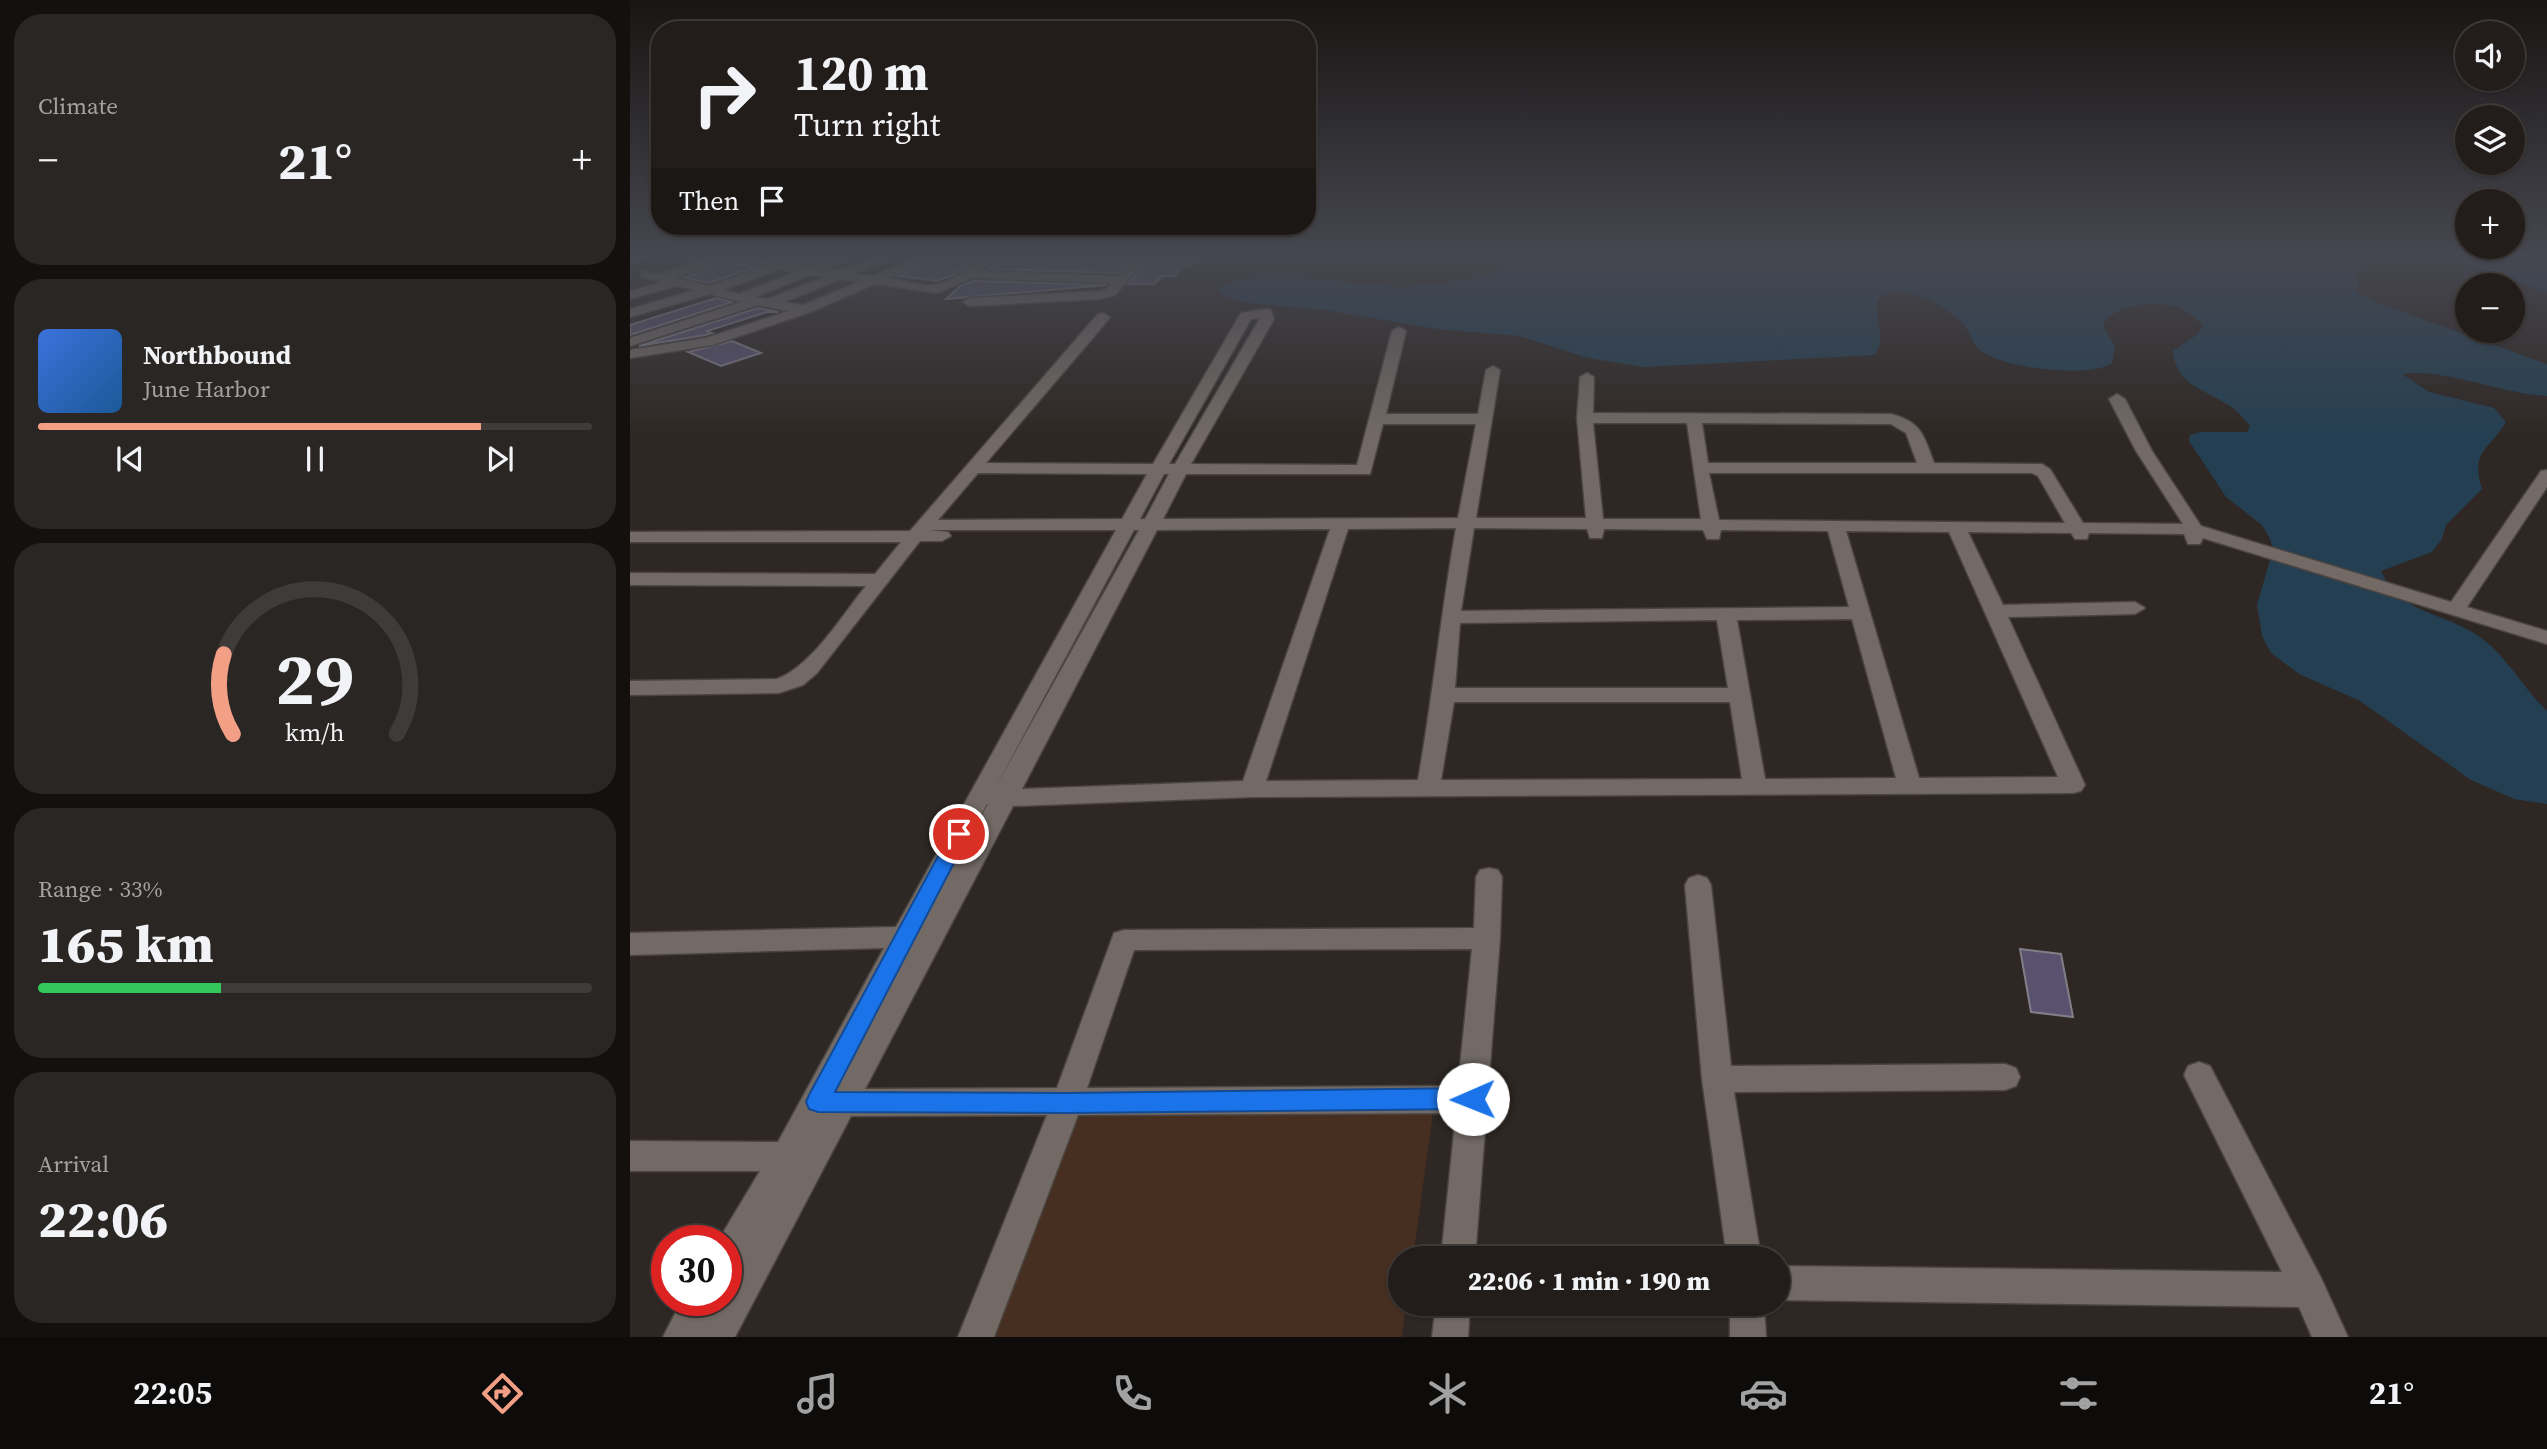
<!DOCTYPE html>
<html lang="en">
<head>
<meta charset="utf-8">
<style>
	:root { --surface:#221d1a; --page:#2a2623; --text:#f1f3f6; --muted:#a2a2a2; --line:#3f3b39; --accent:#f39f86 }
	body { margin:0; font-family:"Source Serif 4",serif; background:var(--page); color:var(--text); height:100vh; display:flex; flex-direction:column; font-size:26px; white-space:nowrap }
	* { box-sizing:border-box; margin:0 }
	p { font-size:23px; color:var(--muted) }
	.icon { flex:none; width:38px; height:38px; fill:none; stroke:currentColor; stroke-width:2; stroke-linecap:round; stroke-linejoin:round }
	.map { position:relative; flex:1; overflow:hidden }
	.side { display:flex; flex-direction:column; gap:14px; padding:14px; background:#13100e; width:630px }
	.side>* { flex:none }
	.banner { position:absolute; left:21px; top:21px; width:665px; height:214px; border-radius:28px; box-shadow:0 2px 5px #0004,0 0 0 2px var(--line); background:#221d1a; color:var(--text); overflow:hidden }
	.buttons { position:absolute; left:1825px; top:21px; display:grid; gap:14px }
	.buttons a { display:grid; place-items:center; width:70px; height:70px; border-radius:50%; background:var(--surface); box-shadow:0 2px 5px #0004,0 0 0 2px var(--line); font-size:35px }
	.speed { position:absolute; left:21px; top:1225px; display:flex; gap:14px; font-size:35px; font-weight:700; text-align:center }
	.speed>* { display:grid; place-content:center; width:91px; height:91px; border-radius:50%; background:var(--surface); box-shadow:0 2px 5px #0004,0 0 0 2px var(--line); line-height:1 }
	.speed .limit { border:10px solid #d22; background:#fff; color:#111 }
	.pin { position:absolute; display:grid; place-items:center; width:60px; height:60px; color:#fff; margin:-30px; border:4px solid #fff; border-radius:50%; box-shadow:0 2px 7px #0007 }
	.me { position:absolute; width:77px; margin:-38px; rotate:269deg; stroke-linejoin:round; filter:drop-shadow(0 0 5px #0008) }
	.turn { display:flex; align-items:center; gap:24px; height:147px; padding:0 28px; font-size:32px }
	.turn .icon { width:91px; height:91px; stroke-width:2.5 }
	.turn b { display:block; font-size:49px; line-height:60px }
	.then { display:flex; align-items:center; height:66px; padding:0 28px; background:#0003; gap:14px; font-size:26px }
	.big { font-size:52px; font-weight:800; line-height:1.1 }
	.side .card { flex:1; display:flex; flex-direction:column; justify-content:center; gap:10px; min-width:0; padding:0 24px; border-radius:28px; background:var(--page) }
	.side .dial { align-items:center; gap:0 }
	.dial svg { height:182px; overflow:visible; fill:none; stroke:var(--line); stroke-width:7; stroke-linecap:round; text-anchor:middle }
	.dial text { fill:var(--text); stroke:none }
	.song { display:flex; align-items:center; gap:21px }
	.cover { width:84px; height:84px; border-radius:10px; background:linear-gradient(135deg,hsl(220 70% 55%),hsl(210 70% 35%)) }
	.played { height:7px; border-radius:4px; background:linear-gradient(90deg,var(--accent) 80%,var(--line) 80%) }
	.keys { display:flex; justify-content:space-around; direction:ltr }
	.heat { display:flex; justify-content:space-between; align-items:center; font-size:38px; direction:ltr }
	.charge { height:10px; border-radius:5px; background:linear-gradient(90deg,#34c759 33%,var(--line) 0) }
	.trip { position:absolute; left:758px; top:1246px; width:402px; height:70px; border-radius:35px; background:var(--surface); box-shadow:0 2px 5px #0004,0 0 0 2px var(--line); font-weight:800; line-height:70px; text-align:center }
	.menu { display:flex; height:112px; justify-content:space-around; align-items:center; background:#0e0c0a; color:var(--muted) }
	.menu .icon { width:49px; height:49px }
	.menu .active { color:var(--accent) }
	.menu b { font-size:32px; color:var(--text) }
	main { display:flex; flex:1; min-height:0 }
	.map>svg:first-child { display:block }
	.green { fill:#462f20 }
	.water { fill:#243f52 }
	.building { fill:#59516e; stroke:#807e87; stroke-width:2 }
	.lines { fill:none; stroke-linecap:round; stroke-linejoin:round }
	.minor-casing { stroke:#4b4541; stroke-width:3 }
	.minor { fill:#736a65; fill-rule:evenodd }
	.route { fill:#1a73e8; stroke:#114b97; stroke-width:2 }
</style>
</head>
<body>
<main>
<section class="side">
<div class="card"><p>Climate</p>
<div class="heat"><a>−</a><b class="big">21°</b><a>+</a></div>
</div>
<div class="card">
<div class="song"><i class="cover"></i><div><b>Northbound</b><p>June Harbor</p></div></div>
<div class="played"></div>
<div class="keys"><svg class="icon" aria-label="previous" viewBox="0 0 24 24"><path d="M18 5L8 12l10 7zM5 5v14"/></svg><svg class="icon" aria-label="pause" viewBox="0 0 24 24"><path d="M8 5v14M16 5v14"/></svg><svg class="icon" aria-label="next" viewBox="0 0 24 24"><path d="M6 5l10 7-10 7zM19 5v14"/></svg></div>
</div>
<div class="card dial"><svg viewBox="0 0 100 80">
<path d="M14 69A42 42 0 1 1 86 69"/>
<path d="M14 69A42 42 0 0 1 10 34" stroke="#f39f86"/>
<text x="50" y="56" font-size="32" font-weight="700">29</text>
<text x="50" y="72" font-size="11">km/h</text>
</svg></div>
<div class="card"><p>Range · 33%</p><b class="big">165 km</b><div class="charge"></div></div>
<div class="card"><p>Arrival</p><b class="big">22:06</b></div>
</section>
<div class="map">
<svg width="1917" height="1337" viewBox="0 0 1917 1337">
	<rect width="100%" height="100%" fill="#2e2723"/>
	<path class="green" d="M804 1105 783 1258H770V1304H776L772 1337H360L441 1110Z"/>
	<path class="water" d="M911 254H1763L1742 259 1725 272 1729 283 1725 291 1751 304 1917 364V396C1872 394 1814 368 1772 374L1799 392 1864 408 1876 422C1860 449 1840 451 1852 489L1816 525 1812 539 1802 552 1751 571C1770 614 1813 612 1847 635 1876 654 1892 687 1917 711V804L1884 799 1841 780 1730 701 1669 674 1641 653 1632 636 1627 605 1643 549 1640 539 1632 525 1596 497 1559 441 1560 435 1570 432H1617L1620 426C1614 419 1608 411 1600 406 1575 389 1546 386 1543 351L1568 334 1573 325C1566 318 1559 312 1550 308 1528 300 1484 303 1473 325L1485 347 1482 363C1460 379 1367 368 1348 348 1342 342 1340 332 1334 325 1318 306 1277 284 1252 296 1238 302 1260 338 1244 355L1014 367 958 358 890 336 807 329 695 310 618 303 599 298 588 290C619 264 735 288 778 286 828 283 866 277 911 254Z
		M1797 254H1917V293L1844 266Z"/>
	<path class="building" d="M150 254H205L178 264 141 257Z
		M414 254H505L488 273 359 269 369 259 405 262Z
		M315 255 350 257 323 275 307 281 269 276Z
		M523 255 554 256 547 262 550 269 544 276H532L524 284H498Z
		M100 262 126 267 79 283 54 278Z
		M343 281 477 285 316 299 330 286Z
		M86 298 102 302 0 335V325Z
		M128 308 148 312H137L77 331 82 333 75 335 9 346Z
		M102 341 131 353 91 366 58 352Z
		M1390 949 1431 954 1443 1017 1401 1012Z"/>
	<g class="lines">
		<defs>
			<path id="minor" d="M9 254H28L0 264V256Z
				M87 254H111L178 267 212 254H229L194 270C221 273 243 254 270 254L225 274 243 276 296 254H312L259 278C273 280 294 288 308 284 332 279 347 254 371 254L352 271 489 276 509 254H521L485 295 470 299 339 306 333 302 339 298 470 291 477 289 482 283 342 278 308 293 245 284 178 313 83 345 0 358V350L76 338 158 311 128 305 0 346V338L111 302 80 294 0 317V309L65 290 46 286 0 299V291L32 282 11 277V271L31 274ZM100 259 136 266 79 286 45 278ZM150 269 165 272 109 294 93 290ZM180 275 195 277 138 299 125 297ZM211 279 229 282 173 305 154 302Z
				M559 254H572L559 267H551L549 264Z
				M636 309 641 310 644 319 561 464 727 465 762 331 769 327 776 331 756 414H848L856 370 863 366 870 370 846 518H956L947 418 950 377 957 373 964 377 963 413 1261 414C1292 422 1294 436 1304 463L1412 464 1420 469 1453 523 1553 524 1506 451 1479 399 1487 394 1495 399 1522 451 1571 526 1821 602 1911 471 1917 470V487L1837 607 1917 631V644L1573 538 1570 544H1558L1554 534 1459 533 1457 539H1445L1441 533 1338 532 1373 605 1505 602 1515 608 1505 614 1378 617 1455 785 1451 791 1443 793 622 797 383 806 235 1089 427 1088 484 933 494 930 844 928 846 877 850 870 859 868 868 870 872 877 870 938 845 1258H811L826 1113 448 1115 364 1337H328L417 1115 221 1116 105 1337H33L52 1300H96V1282L101 1274 96 1276V1241H88L130 1171H0V1141L148 1142 254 948 0 955V933L266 927 486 530H299L318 532 321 536 312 541H290L187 673 173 685 149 693 0 695V681L147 679C182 666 212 615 236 586L0 585V573L245 574 271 542H0V532L280 531 468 314 473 313 480 317 478 320 356 463 523 464 611 313ZM630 318 545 464H539L621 319ZM963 423H1057L1071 519H973ZM1072 423 1261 424 1276 433 1287 463H1078ZM753 424H846L828 518 533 519 556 474H740ZM348 473 517 474 492 519 308 520ZM1079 473H1402L1408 476 1435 523 1089 520ZM534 474H539L515 519H510ZM826 528C811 612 803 696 788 780L636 781 718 529ZM844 528 957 529 960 538H972L974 529 1073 530 1077 539H1089L1091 530 1198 531 1219 607 831 611ZM700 529 613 781 392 789 527 530ZM504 530H509L364 790ZM1216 531 1319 532 1428 777 1289 778ZM1222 619 1266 778 1135 779 1107 620ZM1087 620 1098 688H825L830 623ZM824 702H1100L1112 779 811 780ZM357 804H358L314 884ZM842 949 828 1086 457 1088 504 950Z
				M1068 875 1077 878 1081 885 1101 1066 1375 1064 1386 1068 1390 1077 1386 1086 1375 1090 1104 1092 1131 1258H1097L1072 1079 1055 885 1059 878Z
				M1569 1062 1580 1066 1691 1278 1718 1337H1682L1669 1307 1148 1300V1266L1652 1272 1554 1075 1558 1066Z
				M806 1304H840L838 1337H802Z
				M1100 1304H1134L1136 1337H1100Z"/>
		</defs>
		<use href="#minor" class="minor-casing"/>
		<use href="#minor" class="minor"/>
	</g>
	<linearGradient id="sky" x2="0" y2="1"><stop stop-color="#191513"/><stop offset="0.58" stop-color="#464750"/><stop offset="1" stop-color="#464750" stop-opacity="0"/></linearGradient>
	<rect width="1917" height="441" fill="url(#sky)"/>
	<path class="route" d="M329 827 336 829 339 834 205 1092 437 1093 843 1088 852 1091 855 1099 852 1106 843 1109 437 1113 188 1112 179 1109 176 1102 179 1095 320 834 323 829Z"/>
</svg>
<div class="buttons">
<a><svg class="icon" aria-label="sound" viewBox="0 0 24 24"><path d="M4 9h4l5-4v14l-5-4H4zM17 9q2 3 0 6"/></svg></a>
<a><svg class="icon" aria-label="layers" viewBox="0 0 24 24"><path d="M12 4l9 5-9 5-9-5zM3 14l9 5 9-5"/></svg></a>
<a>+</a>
<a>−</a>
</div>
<div class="speed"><div class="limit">30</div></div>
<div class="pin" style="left:329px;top:834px;background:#d93025"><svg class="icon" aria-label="arrive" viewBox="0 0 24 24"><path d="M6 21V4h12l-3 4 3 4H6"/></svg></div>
<svg class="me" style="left:843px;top:1099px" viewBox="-20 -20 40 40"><circle r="19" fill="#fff"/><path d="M0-13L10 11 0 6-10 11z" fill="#1a73e8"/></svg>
<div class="trip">22:06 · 1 min · 190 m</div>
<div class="banner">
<div class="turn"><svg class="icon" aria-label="right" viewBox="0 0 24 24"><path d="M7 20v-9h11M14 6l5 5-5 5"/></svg><div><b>120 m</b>Turn right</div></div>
<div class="then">Then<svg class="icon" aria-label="arrive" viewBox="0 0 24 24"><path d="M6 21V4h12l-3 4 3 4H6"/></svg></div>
</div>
</div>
</main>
<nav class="menu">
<b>22:05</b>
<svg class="icon active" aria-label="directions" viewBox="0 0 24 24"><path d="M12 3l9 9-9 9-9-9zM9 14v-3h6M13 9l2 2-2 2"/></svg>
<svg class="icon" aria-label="music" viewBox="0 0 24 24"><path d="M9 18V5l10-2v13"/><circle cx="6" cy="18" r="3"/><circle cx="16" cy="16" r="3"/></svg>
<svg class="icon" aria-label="phone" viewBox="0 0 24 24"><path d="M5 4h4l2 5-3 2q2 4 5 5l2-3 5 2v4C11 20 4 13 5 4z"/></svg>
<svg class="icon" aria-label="climate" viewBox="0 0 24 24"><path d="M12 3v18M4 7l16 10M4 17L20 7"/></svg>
<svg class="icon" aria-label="car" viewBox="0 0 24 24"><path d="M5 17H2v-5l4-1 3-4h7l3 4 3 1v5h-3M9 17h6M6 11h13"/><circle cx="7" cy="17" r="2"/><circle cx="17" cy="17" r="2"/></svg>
<svg class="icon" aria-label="filters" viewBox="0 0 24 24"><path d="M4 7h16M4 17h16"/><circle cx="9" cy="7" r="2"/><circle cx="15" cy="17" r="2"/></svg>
<b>21°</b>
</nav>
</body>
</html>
